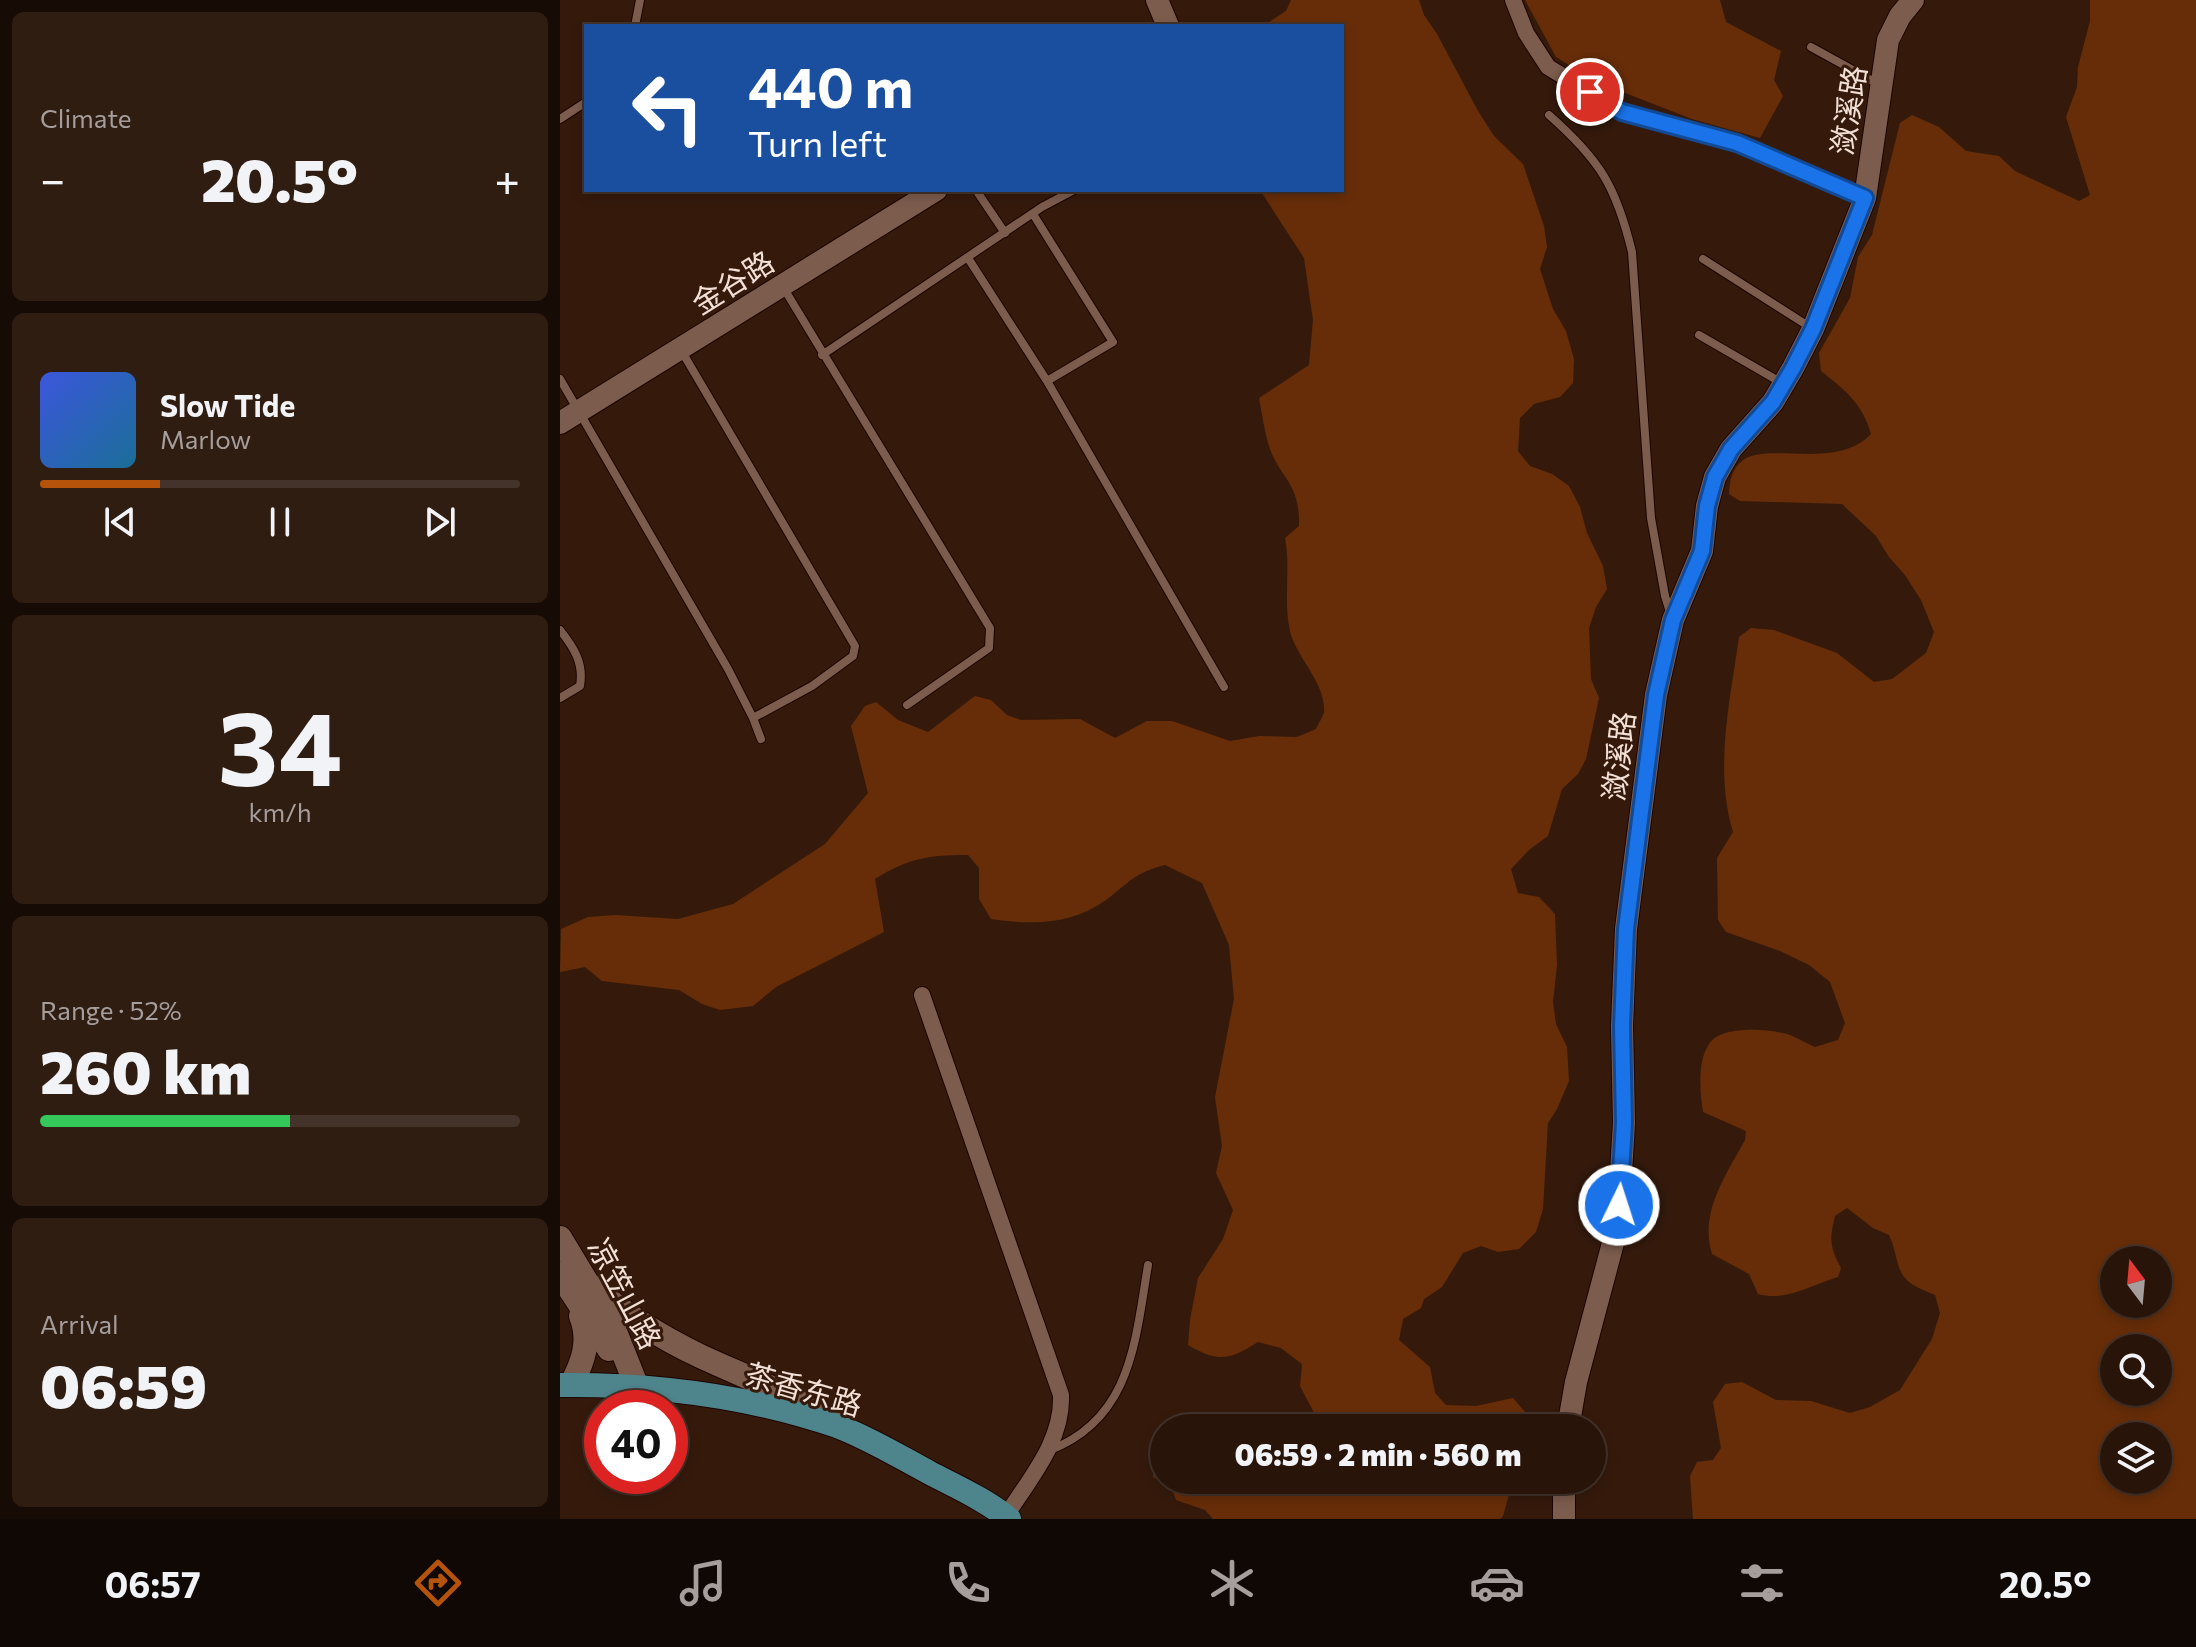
<!DOCTYPE html>
<html lang="en">
<head>
<meta charset="utf-8">
<style>
	:root { --surface:#281409; --page:#301d12; --text:#f1f3f6; --muted:#a59e9c; --line:#44332a; --accent:#b45309 }
	body { margin:0; font-family:Commissioner,"Noto Sans SC",sans-serif; background:var(--page); color:var(--text); height:100vh; display:flex; flex-direction:column; font-size:30px; white-space:nowrap }
	* { box-sizing:border-box; margin:0 }
	p { font-size:26px; color:var(--muted) }
	.icon { flex:none; width:44px; height:44px; fill:none; stroke:currentColor; stroke-width:2; stroke-linecap:round; stroke-linejoin:round }
	.map { position:relative; flex:1; overflow:hidden }
	.side { display:flex; flex-direction:column; gap:12px; padding:12px; background:#160b05; width:560px }
	.side>* { flex:none }
	.guide { position:absolute; left:24px; top:24px; width:760px; height:168px; border-radius:0px; box-shadow:0 4px 12px #0003,0 0 0 2px var(--line); background:#1a4fa0; color:#fff; overflow:hidden }
	.needle { width:52px; rotate:344deg }
	.tools { position:absolute; left:1540px; top:1246px; display:grid; gap:16px }
	.tools a { display:grid; place-items:center; width:72px; height:72px; border-radius:50%; background:var(--surface); box-shadow:0 4px 12px #0003,0 0 0 2px var(--line); font-size:40px }
	.speed { position:absolute; left:24px; top:1390px; display:flex; gap:16px; font-size:40px; font-weight:700; text-align:center }
	.speed>* { display:grid; place-content:center; width:104px; height:104px; border-radius:50%; background:var(--surface); box-shadow:0 4px 12px #0003,0 0 0 2px var(--line); line-height:1 }
	.speed .limit { border:12px solid #d22; background:#fff; color:#111 }
	.pin { position:absolute; display:grid; place-items:center; width:68px; height:68px; color:#fff; margin:-34px; border:4px solid #fff; border-radius:50%; box-shadow:0 2px 8px #0007 }
	.me { position:absolute; width:88px; margin:-44px; rotate:4deg; stroke-linejoin:round; filter:drop-shadow(0 0 6px #0008) }
	.turn { display:flex; align-items:center; gap:28px; height:168px; padding:0 32px; font-size:36px }
	.turn .icon { width:104px; height:104px; stroke-width:2.5 }
	.turn b { display:block; font-size:56px; line-height:68px }
	.big { font-size:60px; font-weight:800; line-height:1.1 }
	.side .tile { flex:1; display:flex; flex-direction:column; justify-content:center; gap:12px; min-width:0; padding:0 28px; border-radius:12px; background:var(--page) }
	.side .dial { align-items:center; gap:0 }
	.dial b { font-size:104px; line-height:1 }
	.song { display:flex; align-items:center; gap:24px }
	.cover { width:96px; height:96px; border-radius:12px; background:linear-gradient(135deg,hsl(230 70% 55%),hsl(200 70% 35%)) }
	.played { height:8px; border-radius:4px; background:linear-gradient(90deg,var(--accent) 25%,var(--line) 25%) }
	.keys { display:flex; justify-content:space-around; direction:ltr }
	.heat { display:flex; justify-content:space-between; align-items:center; font-size:44px; direction:ltr }
	.charge { height:12px; border-radius:6px; background:linear-gradient(90deg,#34c759 52%,var(--line) 0) }
	.trip { position:absolute; left:590px; top:1414px; width:456px; height:80px; border-radius:40px; background:var(--surface); box-shadow:0 4px 12px #0003,0 0 0 2px var(--line); font-weight:800; line-height:80px; text-align:center }
	.tab-bar { display:flex; height:128px; justify-content:space-around; align-items:center; background:#100804; color:var(--muted) }
	.tab-bar .icon { width:56px; height:56px }
	.tab-bar .current { color:var(--accent) }
	.tab-bar b { font-size:36px; color:var(--text) }
	main { display:flex; flex:1; min-height:0 }
	.map>svg:first-child { display:block }
	.green { fill:#672d08; fill-rule:evenodd }
	.lines { fill:none; stroke-linecap:round; stroke-linejoin:round }
	.service-casing { stroke:#1c0400; stroke-width:10 }
	.minor-casing { stroke:#1c0400; stroke-width:18 }
	.tertiary-casing { stroke:#1c0400; stroke-width:24 }
	.secondary-casing { stroke:#1c0400; stroke-width:26 }
	.primary-casing { stroke:#1c0400; stroke-width:26 }
	.service { stroke:#7c5c4d; stroke-width:8 }
	.minor { stroke:#7c5c4d; stroke-width:16 }
	.tertiary { stroke:#7c5c4d; stroke-width:22 }
	.secondary { stroke:#7c5c4d; stroke-width:24 }
	.primary { stroke:#4e848c; stroke-width:24 }
	.route-casing { stroke:#114b97; stroke-width:20 }
	.route { stroke:#1a73e8; stroke-width:14 }
	.labels { text-anchor:middle; dominant-baseline:central; stroke-width:6; stroke-linejoin:round; paint-order:stroke }
	.street-label { font-size:30px; fill:#f2dfd6; stroke:#351a0c }
</style>
</head>
<body>
<main>
<section class="side">
<div class="tile"><p>Climate</p>
<div class="heat"><a>−</a><b class="big">20.5°</b><a>+</a></div>
</div>
<div class="tile">
<div class="song"><i class="cover"></i><div><b>Slow Tide</b><p>Marlow</p></div></div>
<div class="played"></div>
<div class="keys"><svg class="icon" aria-label="previous" viewBox="0 0 24 24"><path d="M18 5L8 12l10 7zM5 5v14"/></svg><svg class="icon" aria-label="pause" viewBox="0 0 24 24"><path d="M8 5v14M16 5v14"/></svg><svg class="icon" aria-label="next" viewBox="0 0 24 24"><path d="M6 5l10 7-10 7zM19 5v14"/></svg></div>
</div>
<div class="tile dial"><b>34</b><p>km/h</p></div>
<div class="tile"><p>Range · 52%</p><b class="big">260 km</b><div class="charge"></div></div>
<div class="tile"><p>Arrival</p><b class="big">06:59</b></div>
</section>
<div class="map">
<svg width="1636" height="1519" viewBox="0 0 1636 1519">
	<rect width="100%" height="100%" fill="#351a0c"/>
	<path class="green" d="M731 0H859L864 15 877 34 918 111 934 136 963 164 984 226 987 247 980 269 993 309 1006 331 1014 359 1013 383 1000 397 974 404 960 418 958 451 970 466 992 474 1009 486 1020 507 1027 533 1043 566 1047 589 1036 607 1029 628 1031 679 1039 698 1026 759 1018 774 1002 789 988 836 969 850 951 869 958 893 979 897 995 914 997 965 993 1002 996 1024 1007 1047 1009 1081 997 1109 988 1123 983 1209 976 1232 959 1249 938 1252 921 1246 903 1253 882 1287 864 1299 861 1308 843 1319 839 1340 870 1367 875 1393 886 1405 916 1406 953 1398 966 1413 965 1428H762L740 1386 742 1364 721 1348 698 1342C669 1360 659 1363 628 1345L630 1320 638 1278 663 1239 673 1210 656 1173 662 1146 655 1097 674 999 669 945 642 883 605 865C574 873 570 882 546 900 511 925 472 925 431 919L419 899V868L408 855C369 855 348 858 315 879L324 932 216 987 193 1006 160 1010 142 1004 119 990 42 981 25 967 0 972 1 929 28 917 55 915 118 919 173 904 265 844 308 793 291 726 305 706 316 702 338 720 368 732 415 696 431 700 447 715 461 720 520 719 555 738 587 721H612L670 741 699 736 737 737 756 729C758 724 763 717 764 712 766 683 736 657 730 631 723 600 731 569 725 538L739 526C740 480 719 479 708 443 704 429 702 413 699 398L749 365 753 320 744 258 700 190H782V26H703L726 11Z
		M965 0H1160L1166 22 1221 51 1214 80 1223 96 1200 138 1132 119 1037 82 996 57Z
		M1530 0H1636V1519H1133L1130 1476 1137 1462 1153 1460 1161 1448 1153 1402 1165 1384 1182 1382 1216 1400 1251 1401 1290 1413 1310 1407 1340 1390 1372 1339 1380 1313 1375 1295C1366 1291 1352 1286 1346 1279 1336 1269 1336 1248 1329 1235L1313 1228 1287 1208 1275 1216C1269 1240 1270 1247 1281 1268L1278 1277C1251 1285 1226 1302 1198 1294L1189 1274 1152 1254C1139 1213 1166 1175 1185 1140L1186 1131 1143 1112C1140 1092 1137 1062 1149 1044 1161 1025 1208 1029 1227 1034 1236 1037 1246 1043 1255 1047L1278 1040 1285 1023 1270 982 1249 965 1220 951 1166 932 1158 920 1157 858 1173 832C1154 768 1170 702 1179 637L1191 628 1214 630 1277 653 1314 682 1332 679 1366 653 1374 632 1361 600 1345 575 1329 557 1316 536 1282 504 1180 501 1169 494C1170 481 1171 470 1182 461 1205 441 1277 471 1311 434 1303 404 1285 390 1261 371L1259 353 1290 298 1298 257 1312 235 1340 123 1352 115 1379 127 1406 151 1439 156 1455 171 1519 201 1530 195 1506 117 1517 87 1518 67 1530 21ZM1554 1260H1598V1304H1554ZM1554 1348H1598V1392H1554ZM1554 1436H1598V1480H1554Z
		M604 1463V1480H953L943 1516 940 1519H653L645 1510 616 1500 611 1486 593 1477 594 1465Z"/>
	<g class="lines">
		<defs>
			<path id="service" d="M75 26 80 0
				M1251 47 1320 85
				M989 115C1040 160 1056 186 1072 252L1091 518 1105 596 1110 612
				M0 119 26 102
				M416 190 445 233
				M473 214 553 342 487 381
				M408 258 487 381 664 687
				M1143 259 1253 329
				M223 287 430 628 429 648 347 705
				M1139 335 1222 383
				M121 350 295 646 293 656 252 686 193 718
				M262 355 482 207 514 190
				M0 379 168 669 193 718 201 739
				M0 630C14 648 24 663 20 686L0 698
				M488 1451C571 1420 575 1343 588 1265"/>
			<path id="minor" d="M953 0 966 33 988 67 1062 112 1177 143 1305 198
				M362 995 501 1395C503 1441 470 1478 446 1516"/>
			<path id="tertiary" d="M597 0 608 26
				M0 423 376 190
				M1008 1428 1016 1382 1053 1243 1059 1205 1064 1123 1062 1026 1066 929 1096 695 1113 620 1142 551 1147 506 1155 477 1171 449 1213 402 1233 368 1253 329 1305 198 1328 40 1340 16 1353 0
				M1004 1519V1480"/>
			<path id="secondary" d="M0 1238 52 1324 77 1387
				M0 1274 49 1349
				M27 1283C60 1311 100 1337 140 1356 185 1377 230 1393 271 1421
				M11 1385C23 1362 31 1341 21 1316"/>
			<path id="primary" d="M0 1385C93 1384 189 1396 277 1426 309 1438 340 1457 370 1473 397 1487 426 1500 449 1519"/>
		</defs>
		<use href="#service" class="service-casing"/>
		<use href="#minor" class="minor-casing"/>
		<use href="#tertiary" class="tertiary-casing"/>
		<use href="#secondary" class="secondary-casing"/>
		<use href="#primary" class="primary-casing"/>
		<use href="#service" class="service"/>
		<use href="#minor" class="minor"/>
		<use href="#tertiary" class="tertiary"/>
		<use href="#secondary" class="secondary"/>
		<use href="#primary" class="primary"/>
	</g>
	<g class="lines">
		<defs>
			<path id="route" d="M1030 92 1062 112 1177 143 1305 198 1253 329 1233 368 1213 402 1171 449 1155 477 1147 506 1142 551 1113 620 1096 695 1066 929 1062 1026 1064 1123 1059 1205"/>
		</defs>
		<use href="#route" class="route-casing"/>
		<use href="#route" class="route"/>
	</g>
	<g class="labels">
		<g class="street-label">
			<text transform="translate(1287 110) rotate(-81)">潋溪路</text>
			<text transform="translate(172 281) rotate(-32)">金谷路</text>
			<text transform="translate(1057 756) rotate(-83)">潋溪路</text>
			<text transform="translate(66 1293) rotate(62)">凉笠山路</text>
			<text transform="translate(244 1388) rotate(16)">茶香东路</text>
		</g>
	</g>
</svg>
<div class="tools">
<a><svg class="needle" viewBox="-14 -14 28 28"><path d="M0-13l5 13h-10z" fill="#e53935"/><path d="M0 13l5-13h-10z" fill="#a59e9c"/></svg></a>
<a><svg class="icon" aria-label="search" viewBox="0 0 24 24"><circle cx="10" cy="10" r="6"/><path d="M15 15l6 6"/></svg></a>
<a><svg class="icon" aria-label="layers" viewBox="0 0 24 24"><path d="M12 4l9 5-9 5-9-5zM3 14l9 5 9-5"/></svg></a>
</div>
<div class="speed"><div class="limit">40</div></div>
<div class="pin" style="left:1030px;top:92px;background:#d93025"><svg class="icon" aria-label="arrive" viewBox="0 0 24 24"><path d="M6 21V4h12l-3 4 3 4H6"/></svg></div>
<svg class="me" style="left:1059px;top:1205px" viewBox="-20 -20 40 40"><circle r="17" fill="#1a73e8" stroke="#fff" stroke-width="3"/><path d="M0-11L8 9 0 5-8 9z" fill="#fff"/></svg>
<div class="trip">06:59 · 2 min · 560 m</div>
<div class="guide">
<div class="turn"><svg class="icon" aria-label="left" viewBox="0 0 24 24"><path d="M17 20v-9H6M10 6l-5 5 5 5"/></svg><div><b>440 m</b>Turn left</div></div>
</div>
</div>
</main>
<nav class="tab-bar">
<b>06:57</b>
<svg class="icon current" aria-label="directions" viewBox="0 0 24 24"><path d="M12 3l9 9-9 9-9-9zM9 14v-3h6M13 9l2 2-2 2"/></svg>
<svg class="icon" aria-label="music" viewBox="0 0 24 24"><path d="M9 18V5l10-2v13"/><circle cx="6" cy="18" r="3"/><circle cx="16" cy="16" r="3"/></svg>
<svg class="icon" aria-label="phone" viewBox="0 0 24 24"><path d="M5 4h4l2 5-3 2q2 4 5 5l2-3 5 2v4C11 20 4 13 5 4z"/></svg>
<svg class="icon" aria-label="climate" viewBox="0 0 24 24"><path d="M12 3v18M4 7l16 10M4 17L20 7"/></svg>
<svg class="icon" aria-label="car" viewBox="0 0 24 24"><path d="M5 17H2v-5l4-1 3-4h7l3 4 3 1v5h-3M9 17h6M6 11h13"/><circle cx="7" cy="17" r="2"/><circle cx="17" cy="17" r="2"/></svg>
<svg class="icon" aria-label="filters" viewBox="0 0 24 24"><path d="M4 7h16M4 17h16"/><circle cx="9" cy="7" r="2"/><circle cx="15" cy="17" r="2"/></svg>
<b>20.5°</b>
</nav>
</body>
</html>
